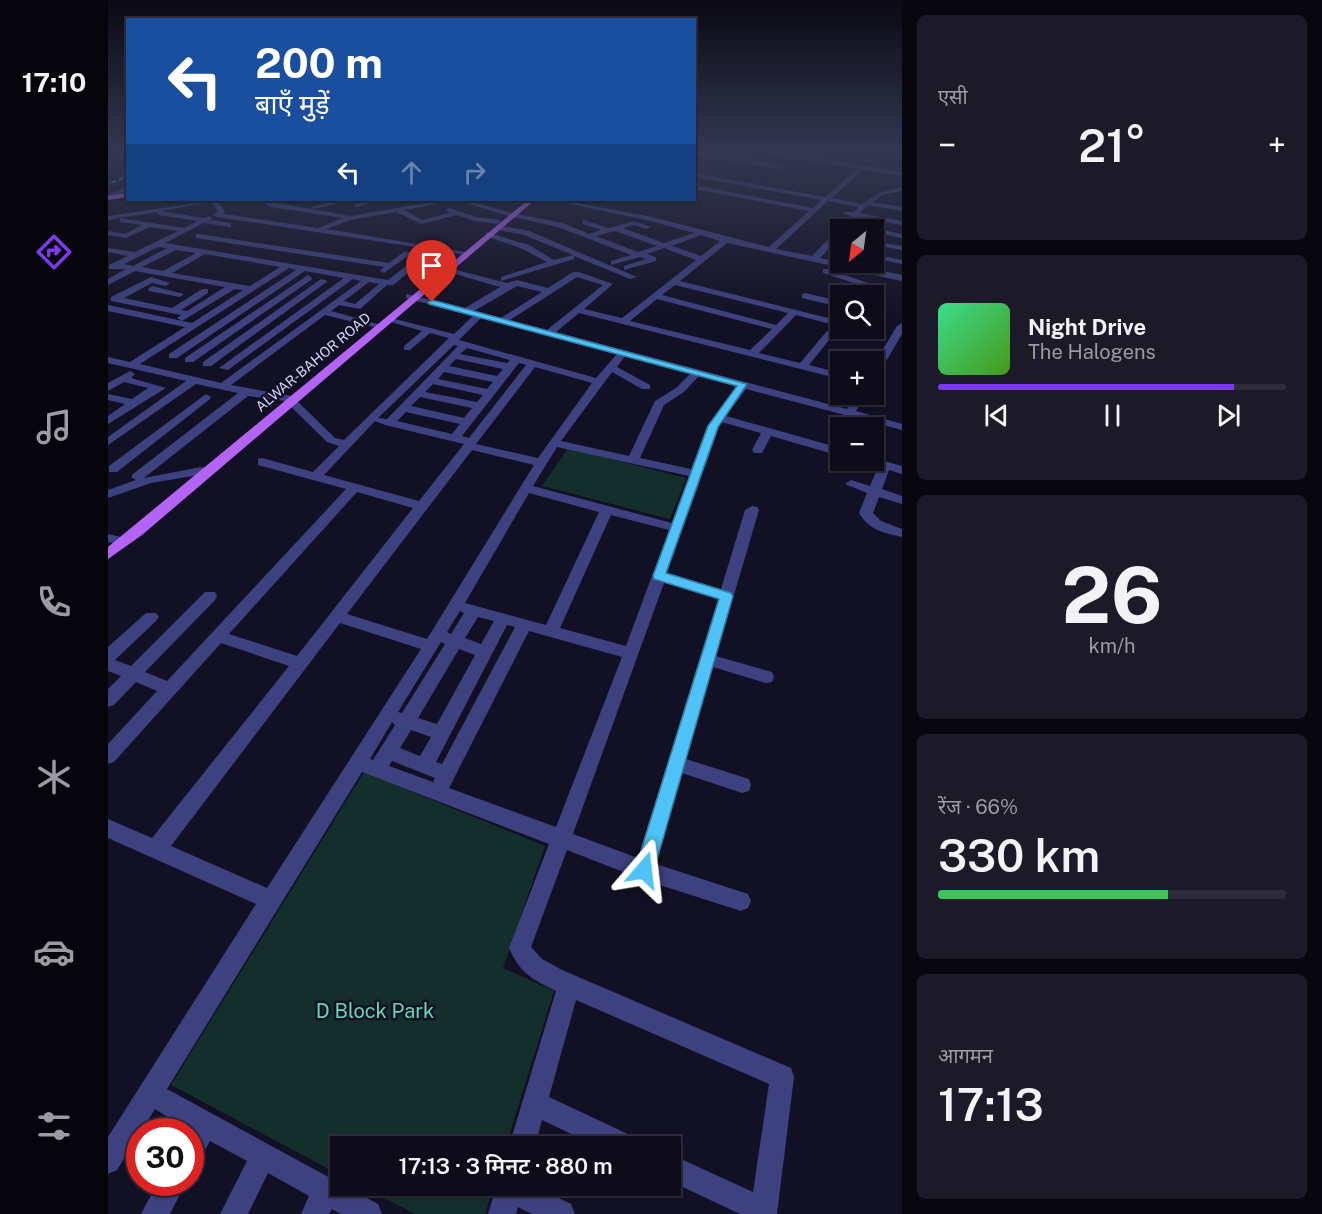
<!DOCTYPE html>
<html lang="hi">
<head>
<meta charset="utf-8">
<style>
	:root { --surface:#0e0c1b; --page:#1c1a28; --text:#f1f3f6; --muted:#9b9ba3; --line:#2e2c3a; --accent:#7c3aed }
	body { margin:0; font-family:"Public Sans","Noto Sans Devanagari",sans-serif; background:var(--page); color:var(--text); height:100vh; display:flex; flex-direction:column; font-size:22px; white-space:nowrap }
	* { box-sizing:border-box; margin:0 }
	p { font-size:20px; color:var(--muted) }
	.icon { flex:none; width:33px; height:33px; fill:none; stroke:currentColor; stroke-width:2; stroke-linecap:round; stroke-linejoin:round }
	.map { position:relative; flex:1; overflow:hidden }
	.side { display:flex; flex-direction:column; gap:15px; padding:15px; background:#08070f; width:420px }
	.side>* { flex:none }
	.guide { position:absolute; left:18px; top:18px; width:570px; height:183px; border-radius:0px; box-shadow:0 2px 4px #0004,0 0 0 2px var(--line); background:#1a4fa0; color:#fff; overflow:hidden }
	.needle { width:39px; rotate:209deg }
	.controls { position:absolute; left:722px; top:219px; display:grid; gap:12px }
	.controls a { display:grid; place-items:center; width:54px; height:54px; border-radius:0px; background:var(--surface); box-shadow:0 2px 4px #0004,0 0 0 2px var(--line); font-size:30px }
	.speed { position:absolute; left:18px; top:1118px; display:flex; gap:12px; font-size:30px; font-weight:700; text-align:center }
	.speed>* { display:grid; place-content:center; width:78px; height:78px; border-radius:50%; background:var(--surface); box-shadow:0 2px 4px #0004,0 0 0 2px var(--line); line-height:1 }
	.speed .limit { border:9px solid #d22; background:#fff; color:#111 }
	.pin { position:absolute; display:grid; place-items:center; width:51px; height:51px; color:#fff; margin:-62px -26px; border-radius:50% 50% 50% 0; rotate:-45deg; box-shadow:0 0 6px #0007 }
	.pin .icon { rotate:45deg }
	.me { position:absolute; width:66px; margin:-33px; rotate:17deg; stroke-linejoin:round; filter:drop-shadow(0 0 4px #0008) }
	.turn { display:flex; align-items:center; gap:21px; height:126px; padding:0 30px; font-size:27px }
	.turn .icon { width:78px; height:78px; stroke-width:2.5 }
	.turn b { display:block; font-size:42px; line-height:51px }
	.lanes { display:flex; align-items:center; height:57px; padding:0 30px; background:#0003; justify-content:center; gap:30px; direction:ltr }
	.lanes .off { opacity:.35 }
	.big { font-size:45px; font-weight:600; line-height:1.1 }
	.side .card { flex:1; display:flex; flex-direction:column; justify-content:center; gap:9px; min-width:0; padding:0 21px; border-radius:9px; background:var(--page) }
	.side .dial { align-items:center; gap:0 }
	.dial b { font-size:78px; line-height:1 }
	.song { display:flex; align-items:center; gap:18px }
	.cover { width:72px; height:72px; border-radius:9px; background:linear-gradient(135deg,hsl(150 70% 55%),hsl(100 70% 35%)) }
	.played { height:6px; border-radius:3px; background:linear-gradient(90deg,var(--accent) 85%,var(--line) 85%) }
	.keys { display:flex; justify-content:space-around; direction:ltr }
	.heat { display:flex; justify-content:space-between; align-items:center; font-size:33px; direction:ltr }
	.charge { height:9px; border-radius:4px; background:linear-gradient(90deg,#34c759 66%,var(--line) 0) }
	.trip { position:absolute; left:222px; top:1136px; width:351px; height:60px; border-radius:0px; background:var(--surface); box-shadow:0 2px 4px #0004,0 0 0 2px var(--line); font-weight:600; line-height:60px; text-align:center }
	main { display:flex; flex:1; min-height:0 }
	.menu { display:flex; flex-direction:column; width:108px; justify-content:space-around; align-items:center; background:#06050b; color:var(--muted) }
	.menu .icon { width:42px; height:42px }
	.menu .active { color:var(--accent) }
	.menu b { font-size:27px; color:var(--text) }
	.map>svg:first-child { display:block }
	.green { fill:#142e2b }
	.lines { fill:none; stroke-linecap:round; stroke-linejoin:round }
	.minor { fill:#3e4180; fill-rule:evenodd }
	.major { fill:#b464f5; fill-rule:evenodd }
	.rail-casing { stroke:#0fe9ef; stroke-width:2 }
	.rail { stroke:#121024; stroke-width:1.5; stroke-dasharray:4; stroke-linecap:butt }
	.route { fill:#4fc3f7; stroke:#337fa1; stroke-width:1.5 }
	.labels { text-anchor:middle; dominant-baseline:central; stroke-width:5; stroke-linejoin:round; paint-order:stroke }
	.far-street-label { font-size:14px; fill:#d8d6fc; stroke:#121024 }
	.near-park-label { font-size:20px; fill:#66d8b3; stroke:#121024 }
</style>
</head>
<body>
<main>
<nav class="menu">
<b>17:10</b>
<svg class="icon active" aria-label="directions" viewBox="0 0 24 24"><path d="M12 3l9 9-9 9-9-9zM9 14v-3h6M13 9l2 2-2 2"/></svg>
<svg class="icon" aria-label="music" viewBox="0 0 24 24"><path d="M9 18V5l10-2v13"/><circle cx="6" cy="18" r="3"/><circle cx="16" cy="16" r="3"/></svg>
<svg class="icon" aria-label="phone" viewBox="0 0 24 24"><path d="M5 4h4l2 5-3 2q2 4 5 5l2-3 5 2v4C11 20 4 13 5 4z"/></svg>
<svg class="icon" aria-label="climate" viewBox="0 0 24 24"><path d="M12 3v18M4 7l16 10M4 17L20 7"/></svg>
<svg class="icon" aria-label="car" viewBox="0 0 24 24"><path d="M5 17H2v-5l4-1 3-4h7l3 4 3 1v5h-3M9 17h6M6 11h13"/><circle cx="7" cy="17" r="2"/><circle cx="17" cy="17" r="2"/></svg>
<svg class="icon" aria-label="filters" viewBox="0 0 24 24"><path d="M4 7h16M4 17h16"/><circle cx="9" cy="7" r="2"/><circle cx="15" cy="17" r="2"/></svg>
</nav>
<div class="map">
<svg width="794" height="1214" viewBox="0 0 794 1214">
	<rect width="100%" height="100%" fill="#121024"/>
	<path class="green" d="M460 448 578 478 562 519 434 486Z
		M256 772 437 846 395 968 446 991 398 1146H232V1175L63 1085Z
		M252 1185H386L377 1214H307Z"/>
	<g class="lines">
		<path class="minor" d="M586 151 673 165 676 167 673 169 586 155Z
			M648 151H659L794 172V176L755 170 724 198 754 204 771 193 794 187V191L775 195 764 202 794 207V211L760 205 752 213 794 221V225L749 217 738 230H732V236L712 258 794 275V281L619 243 572 281 728 320 732 317V325L730 326 688 315 651 353 692 363 719 331H725V335L701 365 732 373V379L471 313 448 332 739 409 747 394H758L748 411 794 424V430L638 389 618 416 732 448V456L663 436 654 453H646L644 450 653 433 613 422 559 573 613 589 637 510 644 506 649 507 651 510 608 656 664 672 666 677 664 682 658 683 605 667 578 759 641 779 643 785 641 791 634 793 574 773 548 864 640 894 643 901 640 908 633 911 536 880 459 850 423 947 434 959 454 970 683 1068 686 1077 669 1214H632L562 1181V1154L645 1192 661 1084 468 1000 441 1097 526 1137 530 1146H489L434 1120 427 1146H401L448 991C425 980 411 972 401 948L441 844 254 772 59 1089 270 1204 274 1214H233L224 1209 221 1214H193L201 1196 160 1173 140 1214H112L139 1161 102 1141 91 1160 82 1164V1131L47 1109 9 1170 0 1174V1137L148 904 0 838V819L44 838 181 666 113 643 6 762 0 764V744L49 691 28 682 6 705 0 707V689L13 676 0 671V647L38 613H48L51 617 48 621 7 660 23 666 97 592H107L109 596 107 600 37 672 59 681 238 489 150 465V459L154 458 205 472 231 446 219 442 177 401 140 396 36 478 93 467 97 468V474L43 483 0 498V490L28 480 23 477 25 474 130 393 88 384 0 445V437L78 381 0 363V357L22 362 77 327 0 311V305L84 323 135 290 127 289 74 321 69 318 73 315 3 301V297L43 277 62 283 58 286 44 283 16 298 64 308 94 289H100V293L73 310 79 311 117 287 27 271 0 285V279L18 269H1V265L20 256 0 252V248L27 252 70 231 42 227 18 238 0 235V231L17 234 34 225 12 222V218L76 228 89 221 51 215 48 212 0 220V216L109 200 117 212 116 214 210 228 235 218 162 207 153 200 242 216 336 200 320 206 296 210 314 220 342 213 338 210 341 208 368 217 393 220 390 224 367 221 349 215 313 224 288 212 242 220 219 229 363 253 359 255 328 251 307 268 331 272V276L301 272 285 285H279L252 309 231 305 223 311 270 324V328L217 315 123 385 184 396 227 438 236 440 341 338 322 333 302 350H296V346L314 331 279 321V317L346 334 365 316 298 298V294L357 308 392 287 337 271V267L399 283 409 280 440 288 465 272H471L505 284 476 309 514 318 588 260 556 248 539 254 548 257V261L516 270V266L538 259 532 257 503 265V261L523 255 450 227 401 216 348 200H357L404 213 455 223 481 234 493 230 475 224V220L501 228 526 221 543 227 539 229 526 225 515 228 556 243 586 233 543 221 443 200H454L544 217 661 247 701 211 586 189V185L705 208 713 200 586 177V173L717 197 749 169ZM720 201 751 207 746 212H736V214L743 216 704 256 668 249ZM103 202 110 211 105 215 109 217 320 249 280 280 57 243 96 223 123 227V223L102 220 105 218 101 216 96 218 53 211ZM507 231 549 246 530 252 488 236ZM593 235 612 241 593 256 564 246ZM50 247 59 248 25 266 16 264ZM68 250 88 253 55 271 34 267ZM97 254 172 267 142 286 64 273ZM181 268 188 270 61 354V358H69L197 271 236 278 111 368 120 370 245 279 253 281 113 383 32 364ZM469 277 495 285 439 330 402 320ZM261 282 271 284 247 304 236 301ZM567 285 680 313 668 325 554 295ZM409 286 434 292 393 318 366 311ZM549 299 664 329 642 350 522 321ZM373 318 391 323 509 354 488 378 351 340ZM346 345 350 346 279 419 270 418ZM359 348 402 360 399 363 352 354ZM517 356 582 374 568 388 547 401 521 456 453 441 504 372 534 389H542V385L509 367ZM348 359 395 369 389 376 341 366ZM411 363 418 365 361 438 354 436ZM427 367 484 383 430 458 368 444ZM336 372 385 382 379 389 330 379ZM591 376 629 386 599 426 583 469 532 458 556 405 576 392ZM325 384 375 395 369 402 317 392ZM312 397 364 408 356 418 303 406ZM298 412 352 424 344 434 289 421ZM267 421 277 425 356 444 311 501 216 475ZM449 447 581 476 564 523 425 486ZM364 450 426 465 319 639 239 614ZM249 492 305 508 189 656 121 634ZM421 493 491 512 438 625 357 603ZM503 515 561 530 518 646 452 628ZM556 583 610 599 530 858 465 834ZM352 611 356 613 343 634 339 632ZM370 617 386 621 373 644 357 638ZM232 623 313 649 159 888 63 846ZM399 625 407 627 334 764 328 762ZM421 631 514 657 448 827 341 788ZM333 642 337 644 294 713 290 712ZM351 649 367 655 329 724 310 718ZM284 722 287 725 265 760 262 759ZM303 730 323 737 312 756 292 748ZM284 761 327 778 325 782 281 766Z
			M20 185V190L12 195 0 198V194L8 192Z
			M233 200H244L206 209 203 207Z
			M265 200H276L248 207 245 205Z
			M389 225 421 231 529 277 522 279 466 256V259L393 281V277L439 262 415 249 378 236V232L421 245 446 260 465 255 416 235 386 229Z
			M765 228 794 234V238L765 232V230H762Z
			M91 234 281 263 297 251 304 253 276 273 272 271 276 267 88 238V234Z
			M765 241 794 246V250L765 245Z
			M765 254 794 260V264L765 258Z
			M715 269H721L765 285 758 287 715 273Z
			M200 275 204 278 203 280 85 362H77V358Z
			M213 279 220 281 103 366H95V362Z
			M44 286 76 294 72 297 41 291 40 289Z
			M697 293 732 301V307L694 298V294Z
			M794 323V334L770 375 765 378V366L789 326Z
			M22 371 27 374 23 378 58 388 0 424V416L17 404 0 400V394L24 399 40 388 16 382 0 391V383Z
			M98 394 103 397 102 399 9 472H1V466Z
			M765 458 794 466V474L781 470 774 489 794 496V504L771 497 765 513 773 521 794 529V537C776 533 761 530 751 513L759 493 737 484 743 480 762 486 770 467 754 460H765Z
			M0 534 22 539 24 542 17 546 0 542Z
			M50 1182H78L62 1214H33Z
			M389 1185H424L463 1204 467 1214H424L410 1207 408 1214H380Z"/>
		<path class="major" d="M20 193V197L0 200V196Z
			M420 200H427L34 535 0 559V547Z"/>
		<defs>
			<path id="rail" d="M0 184 20 176"/>
		</defs>
		<use href="#rail" class="rail-casing"/>
		<use href="#rail" class="rail"/>
	</g>
	<linearGradient id="sky" x2="0" y2="1"><stop stop-color="#0a0914"/><stop offset="0.47" stop-color="#333750"/><stop offset="1" stop-color="#333750" stop-opacity="0"/></linearGradient>
	<rect width="794" height="320" fill="url(#sky)"/>
	<path class="route" d="M324 300 639 384 610 427 558 573 623 593 625 596 546 870 543 876 536 879 530 876 527 870 611 599 546 579 545 576 600 426 629 386 321 304 320 302Z"/>
	<g class="labels">
		<g class="far-street-label">
			<text transform="translate(205 362) rotate(-40)">ALWAR-BAHOR ROAD</text>
		</g>
		<g class="near-park-label">
			<text x="267" y="1011">D Block Park</text>
		</g>
	</g>
</svg>
<div class="controls">
<a><svg class="needle" viewBox="-14 -14 28 28"><path d="M0-13l5 13h-10z" fill="#e53935"/><path d="M0 13l5-13h-10z" fill="#9b9ba3"/></svg></a>
<a><svg class="icon" aria-label="search" viewBox="0 0 24 24"><circle cx="10" cy="10" r="6"/><path d="M15 15l6 6"/></svg></a>
<a>+</a>
<a>−</a>
</div>
<div class="speed"><div class="limit">30</div></div>
<div class="pin" style="left:324px;top:302px;background:#d93025"><svg class="icon" aria-label="arrive" viewBox="0 0 24 24"><path d="M6 21V4h12l-3 4 3 4H6"/></svg></div>
<svg class="me" style="left:536px;top:870px" viewBox="-20 -20 40 40"><path d="M0-17L14 15 0 8-14 15z" fill="#4fc3f7" stroke="#fff" stroke-width="4"/></svg>
<div class="trip">17:13 · 3 मिनट · 880 m</div>
<div class="guide">
<div class="turn"><svg class="icon" aria-label="left" viewBox="0 0 24 24"><path d="M17 20v-9H6M10 6l-5 5 5 5"/></svg><div><b>200 m</b>बाएँ मुड़ें</div></div>
<div class="lanes"><svg class="icon" aria-label="left" viewBox="0 0 24 24"><path d="M17 20v-9H6M10 6l-5 5 5 5"/></svg><svg class="icon off" aria-label="ahead" viewBox="0 0 24 24"><path d="M12 20V5M6 11l6-6 6 6"/></svg><svg class="icon off" aria-label="right" viewBox="0 0 24 24"><path d="M7 20v-9h11M14 6l5 5-5 5"/></svg></div>
</div>
</div>
<section class="side">
<div class="card"><p>एसी</p>
<div class="heat"><a>−</a><b class="big">21°</b><a>+</a></div>
</div>
<div class="card">
<div class="song"><i class="cover"></i><div><b>Night Drive</b><p>The Halogens</p></div></div>
<div class="played"></div>
<div class="keys"><svg class="icon" aria-label="previous" viewBox="0 0 24 24"><path d="M18 5L8 12l10 7zM5 5v14"/></svg><svg class="icon" aria-label="pause" viewBox="0 0 24 24"><path d="M8 5v14M16 5v14"/></svg><svg class="icon" aria-label="next" viewBox="0 0 24 24"><path d="M6 5l10 7-10 7zM19 5v14"/></svg></div>
</div>
<div class="card dial"><b>26</b><p>km/h</p></div>
<div class="card"><p>रेंज · 66%</p><b class="big">330 km</b><div class="charge"></div></div>
<div class="card"><p>आगमन</p><b class="big">17:13</b></div>
</section>
</main>
</body>
</html>
